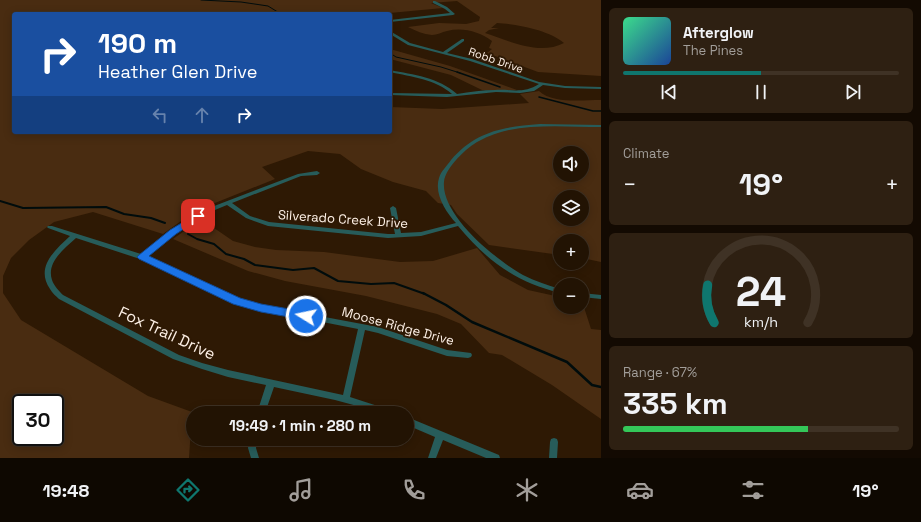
<!DOCTYPE html>
<html lang="en">
<head>
<meta charset="utf-8">
<style>
	:root { --surface:#221303; --page:#2e2012; --text:#f1f3f6; --muted:#a29e9a; --line:#3f3225; --accent:#0f766e }
	body { margin:0; font-family:"Space Grotesk",sans-serif; background:var(--page); color:var(--text); height:100vh; display:flex; flex-direction:column; font-size:15px; white-space:nowrap }
	* { box-sizing:border-box; margin:0 }
	p { font-size:13px; color:var(--muted) }
	.icon { flex:none; width:22px; height:22px; fill:none; stroke:currentColor; stroke-width:2; stroke-linecap:round; stroke-linejoin:round }
	.map { position:relative; flex:1; overflow:hidden }
	.side { display:flex; flex-direction:column; gap:8px; padding:8px; background:#130a02; width:320px }
	.side>* { flex:none }
	.hud { position:absolute; left:12px; top:12px; width:380px; height:122px; border-radius:4px; box-shadow:0 2px 10px #0003,0 0 0 1px var(--line); background:#1a4fa0; color:#fff; overflow:hidden }
	.fabs { position:absolute; left:553px; top:146px; display:grid; gap:8px }
	.fabs a { display:grid; place-items:center; width:36px; height:36px; border-radius:50%; background:var(--surface); box-shadow:0 2px 10px #0003,0 0 0 1px var(--line); font-size:20px }
	.speed { position:absolute; left:12px; top:394px; display:flex; gap:8px; font-size:20px; font-weight:700; text-align:center }
	.speed>* { display:grid; place-content:center; width:52px; height:52px; border-radius:50%; background:var(--surface); box-shadow:0 2px 10px #0003,0 0 0 1px var(--line); line-height:1 }
	.speed .limit { border:2px solid #111; border-radius:6px; background:#fff; color:#111 }
	.pin { position:absolute; display:grid; place-items:center; width:34px; height:34px; color:#fff; margin:-17px; border-radius:8px; box-shadow:0 2px 6px #0006 }
	.me { position:absolute; width:44px; margin:-22px; rotate:280deg; stroke-linejoin:round; filter:drop-shadow(0 0 3px #0008) }
	.turn { display:flex; align-items:center; gap:14px; height:84px; padding:0 20px; font-size:18px }
	.turn .icon { width:52px; height:52px; stroke-width:2.5 }
	.turn b { display:block; font-size:28px; line-height:34px }
	.lanes { display:flex; align-items:center; height:38px; padding:0 20px; background:#0003; justify-content:center; gap:20px; direction:ltr }
	.lanes .off { opacity:.35 }
	.big { font-size:30px; font-weight:700; line-height:1.1 }
	.side .tile { flex:1; display:flex; flex-direction:column; justify-content:center; gap:6px; min-width:0; padding:0 14px; border-radius:6px; background:var(--page) }
	.side .dial { align-items:center; gap:0 }
	.dial svg { height:104px; overflow:visible; fill:none; stroke:var(--line); stroke-width:7; stroke-linecap:round; text-anchor:middle }
	.dial text { fill:var(--text); stroke:none }
	.song { display:flex; align-items:center; gap:12px }
	.cover { width:48px; height:48px; border-radius:6px; background:linear-gradient(135deg,hsl(150 70% 55%),hsl(220 70% 35%)) }
	.played { height:4px; border-radius:2px; background:linear-gradient(90deg,var(--accent) 50%,var(--line) 50%) }
	.keys { display:flex; justify-content:space-around; direction:ltr }
	.heat { display:flex; justify-content:space-between; align-items:center; font-size:22px; direction:ltr }
	.charge { height:6px; border-radius:3px; background:linear-gradient(90deg,#34c759 67%,var(--line) 0) }
	.trip { position:absolute; left:186px; top:406px; width:228px; height:40px; border-radius:20px; background:var(--surface); box-shadow:0 2px 10px #0003,0 0 0 1px var(--line); font-weight:700; line-height:40px; text-align:center }
	.dock { display:flex; height:64px; justify-content:space-around; align-items:center; background:#0e0801; color:var(--muted) }
	.dock .icon { width:28px; height:28px }
	.dock .current { color:var(--accent) }
	.dock b { font-size:18px; color:var(--text) }
	main { display:flex; flex:1; min-height:0 }
	.map>svg:first-child { display:block }
	.green { fill:#492c11; fill-rule:evenodd }
	.lines { fill:none; stroke-linecap:round; stroke-linejoin:round }
	.stream-far3 { stroke:#000c0c; stroke-width:1 }
	.stream-far2 { stroke:#000c0c; stroke-width:1.5 }
	.stream-far1 { stroke:#000c0c; stroke-width:2 }
	.stream { stroke:#000c0c; stroke-width:2.5 }
	.minor { fill:#275c5a; fill-rule:evenodd }
	.route { fill:#1a73e8; stroke:#114b97 }
	.labels { text-anchor:middle; dominant-baseline:central; stroke-width:4; stroke-linejoin:round; paint-order:stroke }
	.far-street-label { font-size:11px; fill:#fef1e7; stroke:#2e1904 }
	.street-label { font-size:13px; fill:#fef1e7; stroke:#2e1904 }
	.near-street-label { font-size:16px; fill:#fef1e7; stroke:#2e1904 }
</style>
</head>
<body>
<main>
<div class="map">
<svg width="601" height="458" viewBox="0 0 601 458">
	<rect width="100%" height="100%" fill="#2e1904"/>
	<path class="green" d="M0 0H601V76L538 72 487 53 492 49 489 48 492 41C480 32 463 27 447 31 442 32 437 35 432 35 423 34 416 31 408 27L439 23 466 24 479 21 480 17 457 1 431 3 443 8 379 14H14V132H390V107L442 109 529 103 520 94 539 91C553 104 582 100 601 100V262L582 258V241H560V255L489 245 457 214 451 205 438 203 426 191 393 182 361 169 340 154 308 151 262 167 275 179 195 211 163 234 93 212 54 222 29 240 11 258 3 276V293L21 320 148 396 192 412 189 458H0ZM497 23C516 24 549 30 564 43 539 56 510 41 485 33L489 30 499 28H491ZM560 153H582V175H560ZM560 197H582V219H560ZM21 403H55V437H21Z
		M390 49 450 66 517 90H482L451 75 390 59Z
		M201 219 233 241 255 247 276 250 324 252 400 262 433 261 477 248 500 275 528 290 560 297V307H582V301L591 329 601 330V419L552 385 502 355 489 353 461 324 437 314 366 296 285 281 248 271 173 239Z"/>
	<g class="lines">
		<path class="stream-far3" d="M201 0 241 2 268 6 281 14
			M390 53 396 57 441 67 460 73"/>
		<path class="stream-far2" d="M457 72 500 87
			M539 97 593 111H601"/>
		<path class="stream-far1" d="M0 201 23 208 106 207 124 214 151 218 165 223
			M188 234 197 239 214 244 226 254 244 259 255 265 293 270 314 268 338 281 371 284 394 283 425 294"/>
		<path class="stream" d="M423 293 446 305 472 322 567 362 592 385 601 387"/>
		<path class="minor" d="M433 1H435L447 7 455 14 453 15 390 22V20L450 13 445 9 433 3Z
			M390 31 410 43 443 52 462 39H464V41L447 53 472 59 539 82 565 86 601 87V89L565 88 543 85 534 91 520 93 496 92 447 97 390 95V93L452 94C435 79 412 77 390 72V70C414 75 438 77 457 94 470 92 483 90 495 90 511 89 524 94 539 84L470 61 408 45 390 34Z
			M540 124 601 125V127C561 127 515 121 479 141 467 147 445 168 444 182 441 215 496 260 523 275 535 281 547 285 560 289V293C516 282 487 261 458 226L421 236 388 238 268 226 246 218 227 205C197 216 171 236 147 257L250 303 378 327 447 350 471 353 472 355 471 357 468 358 447 356 378 333 365 330 350 397 390 410 391 413H377L361 407 335 400 274 387 265 413H257L266 385 228 377 202 369 173 359 59 299C56 296 52 293 50 289 35 267 55 250 70 236L48 228 47 227 48 226H52L141 254 171 231 209 208 298 174 317 171 320 173 317 175 301 176 232 203 250 216 269 222 388 234H395L390 208 393 206 396 208 401 233 421 232 456 223C446 212 434 194 439 178 441 171 447 166 451 160 476 131 503 127 540 124ZM76 238 140 259 247 307 358 329 343 395 228 370 202 363 179 355 63 295C59 291 54 286 52 280 46 262 65 248 76 238Z
			M582 293 601 295V299L582 297Z
			M407 417 499 455 500 458H486L443 440 436 458H428L435 437 407 425Z
			M554 438 557 439 558 442 557 458H549L550 442 551 439Z
			M249 439H257L256 448 259 458H251L248 448Z"/>
	</g>
	<path class="route" d="M198 213 201 214V218L176 234 149 256 240 298 261 304 306 312 312 316 310 319 306 320 261 312 233 304 139 259 137 257 139 255 170 230Z"/>
	<g class="labels">
		<g class="far-street-label">
			<text transform="translate(496 60) rotate(19)">Robb Drive</text>
		</g>
		<g class="street-label">
			<text transform="translate(343 219) rotate(4)">Silverado Creek Drive</text>
			<text transform="translate(398 326) rotate(15)">Moose Ridge Drive</text>
		</g>
		<g class="near-street-label">
			<text transform="translate(167 333) rotate(25)">Fox Trail Drive</text>
		</g>
	</g>
</svg>
<div class="fabs">
<a><svg class="icon" aria-label="sound" viewBox="0 0 24 24"><path d="M4 9h4l5-4v14l-5-4H4zM17 9q2 3 0 6"/></svg></a>
<a><svg class="icon" aria-label="layers" viewBox="0 0 24 24"><path d="M12 4l9 5-9 5-9-5zM3 14l9 5 9-5"/></svg></a>
<a>+</a>
<a>−</a>
</div>
<div class="speed"><div class="limit">30</div></div>
<div class="pin" style="left:198px;top:216px;background:#d93025"><svg class="icon" aria-label="arrive" viewBox="0 0 24 24"><path d="M6 21V4h12l-3 4 3 4H6"/></svg></div>
<svg class="me" style="left:306px;top:316px" viewBox="-20 -20 40 40"><circle r="17" fill="#1a73e8" stroke="#fff" stroke-width="3"/><path d="M0-11L8 9 0 5-8 9z" fill="#fff"/></svg>
<div class="trip">19:49 · 1 min · 280 m</div>
<div class="hud">
<div class="turn"><svg class="icon" aria-label="right" viewBox="0 0 24 24"><path d="M7 20v-9h11M14 6l5 5-5 5"/></svg><div><b>190 m</b>Heather Glen Drive</div></div>
<div class="lanes"><svg class="icon off" aria-label="left" viewBox="0 0 24 24"><path d="M17 20v-9H6M10 6l-5 5 5 5"/></svg><svg class="icon off" aria-label="ahead" viewBox="0 0 24 24"><path d="M12 20V5M6 11l6-6 6 6"/></svg><svg class="icon" aria-label="right" viewBox="0 0 24 24"><path d="M7 20v-9h11M14 6l5 5-5 5"/></svg></div>
</div>
</div>
<section class="side">
<div class="tile">
<div class="song"><i class="cover"></i><div><b>Afterglow</b><p>The Pines</p></div></div>
<div class="played"></div>
<div class="keys"><svg class="icon" aria-label="previous" viewBox="0 0 24 24"><path d="M18 5L8 12l10 7zM5 5v14"/></svg><svg class="icon" aria-label="pause" viewBox="0 0 24 24"><path d="M8 5v14M16 5v14"/></svg><svg class="icon" aria-label="next" viewBox="0 0 24 24"><path d="M6 5l10 7-10 7zM19 5v14"/></svg></div>
</div>
<div class="tile"><p>Climate</p>
<div class="heat"><a>−</a><b class="big">19°</b><a>+</a></div>
</div>
<div class="tile dial"><svg viewBox="0 0 100 80">
<path d="M14 69A42 42 0 1 1 86 69"/>
<path d="M14 69A42 42 0 0 1 9 40" stroke="#0f766e"/>
<text x="50" y="56" font-size="32" font-weight="700">24</text>
<text x="50" y="72" font-size="11">km/h</text>
</svg></div>
<div class="tile"><p>Range · 67%</p><b class="big">335 km</b><div class="charge"></div></div>
</section>
</main>
<nav class="dock">
<b>19:48</b>
<svg class="icon current" aria-label="directions" viewBox="0 0 24 24"><path d="M12 3l9 9-9 9-9-9zM9 14v-3h6M13 9l2 2-2 2"/></svg>
<svg class="icon" aria-label="music" viewBox="0 0 24 24"><path d="M9 18V5l10-2v13"/><circle cx="6" cy="18" r="3"/><circle cx="16" cy="16" r="3"/></svg>
<svg class="icon" aria-label="phone" viewBox="0 0 24 24"><path d="M5 4h4l2 5-3 2q2 4 5 5l2-3 5 2v4C11 20 4 13 5 4z"/></svg>
<svg class="icon" aria-label="climate" viewBox="0 0 24 24"><path d="M12 3v18M4 7l16 10M4 17L20 7"/></svg>
<svg class="icon" aria-label="car" viewBox="0 0 24 24"><path d="M5 17H2v-5l4-1 3-4h7l3 4 3 1v5h-3M9 17h6M6 11h13"/><circle cx="7" cy="17" r="2"/><circle cx="17" cy="17" r="2"/></svg>
<svg class="icon" aria-label="filters" viewBox="0 0 24 24"><path d="M4 7h16M4 17h16"/><circle cx="9" cy="7" r="2"/><circle cx="15" cy="17" r="2"/></svg>
<b>19°</b>
</nav>
</body>
</html>
